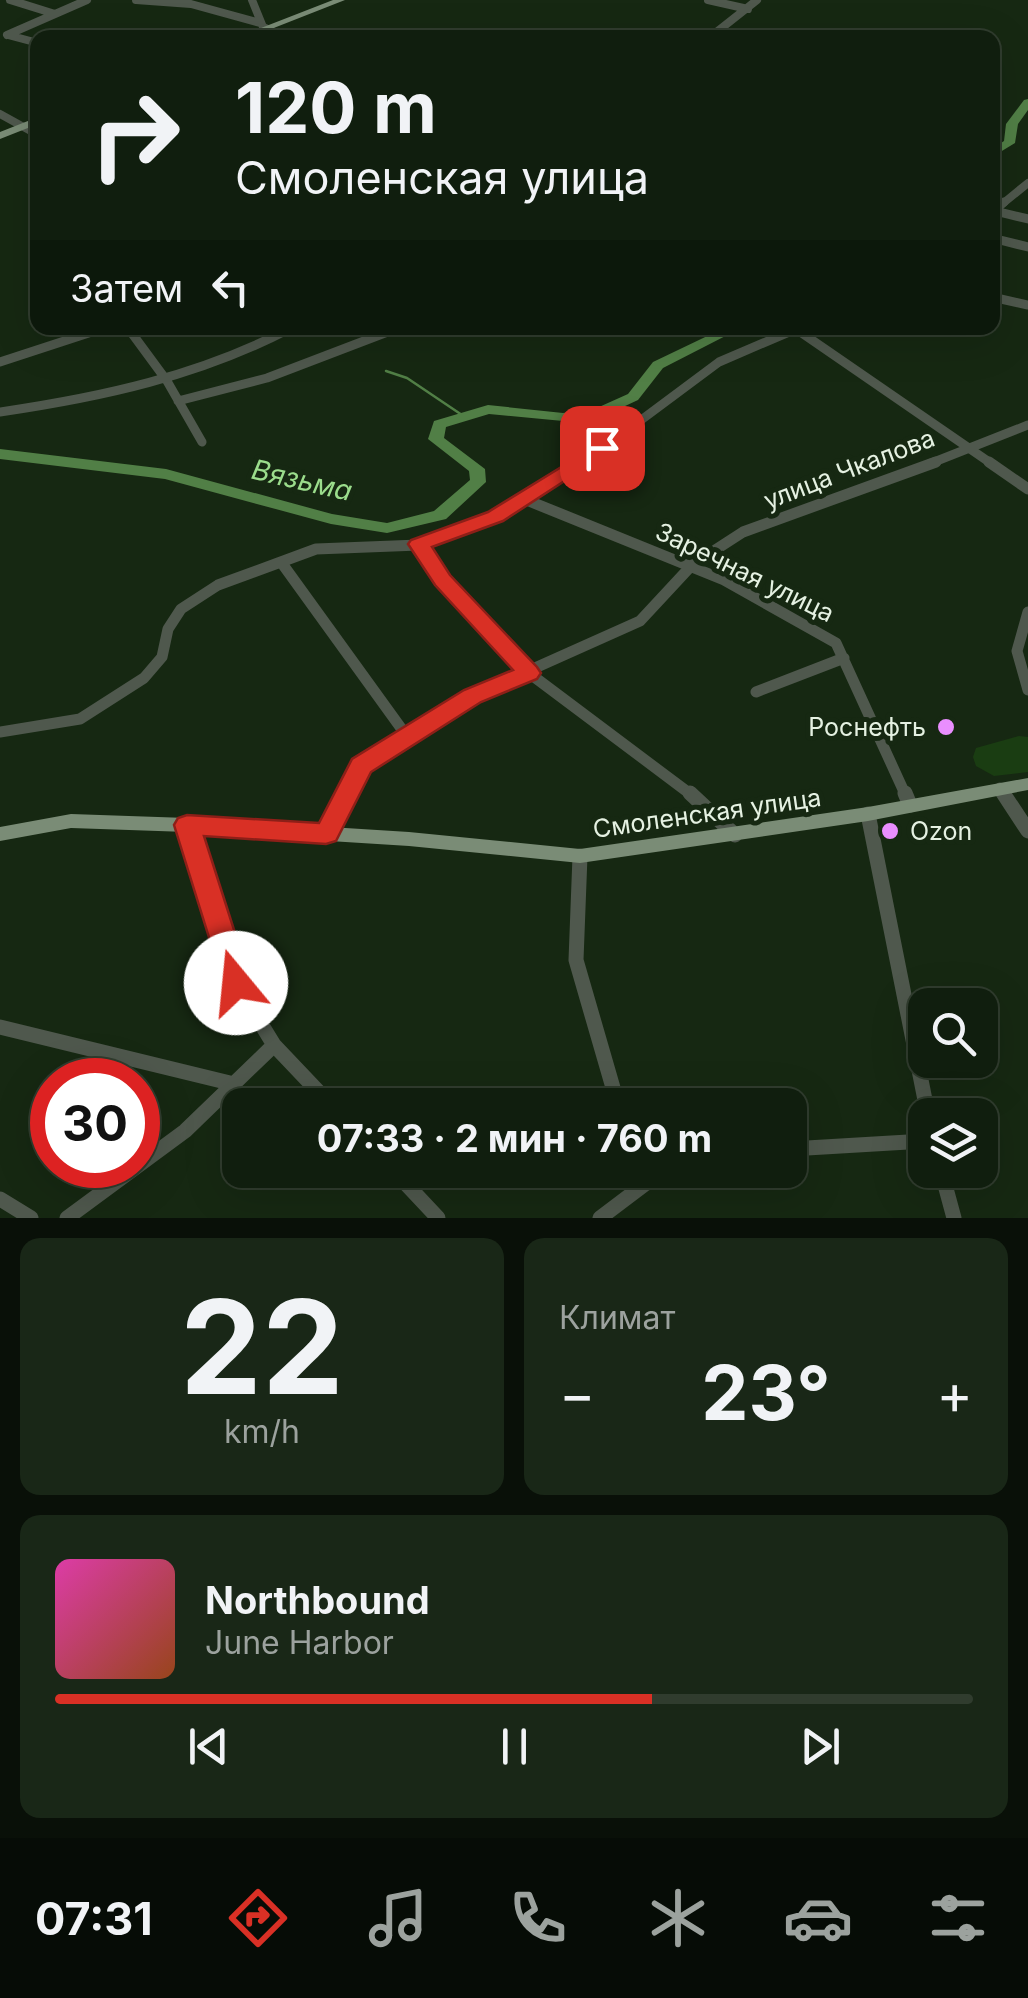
<!DOCTYPE html>
<html lang="ru">
<head>
<meta charset="utf-8">
<style>
	:root { --surface:#101e0e; --page:#192717; --text:#f1f3f6; --muted:#9ca29e; --line:#303c2e; --accent:#d93025 }
	body { margin:0; font-family:Inter,sans-serif; background:var(--page); color:var(--text); height:100vh; display:flex; flex-direction:column; font-size:38px; white-space:nowrap }
	* { box-sizing:border-box; margin:0 }
	p { font-size:32px; color:var(--muted) }
	.icon { flex:none; width:55px; height:55px; fill:none; stroke:currentColor; stroke-width:2; stroke-linecap:round; stroke-linejoin:round }
	.map { position:relative; height:1218px; overflow:hidden }
	.side { display:flex; flex-direction:column; gap:20px; padding:20px; background:#091008; flex:1 }
	.side>* { flex:none }
	.hud { position:absolute; left:30px; top:30px; width:970px; height:305px; border-radius:20px; box-shadow:0 10px 40px #0002,0 0 0 2px var(--line); background:#101e0e; color:var(--text); overflow:hidden }
	.controls { position:absolute; left:908px; top:988px; display:grid; gap:20px }
	.controls a { display:grid; place-items:center; width:90px; height:90px; border-radius:20px; background:var(--surface); box-shadow:0 10px 40px #0002,0 0 0 2px var(--line); font-size:50px }
	.speed { position:absolute; left:30px; top:1058px; display:flex; gap:20px; font-size:50px; font-weight:700; text-align:center }
	.speed>* { display:grid; place-content:center; width:130px; height:130px; border-radius:50%; background:var(--surface); box-shadow:0 10px 40px #0002,0 0 0 2px var(--line); line-height:1 }
	.speed .limit { border:15px solid #d22; background:#fff; color:#111 }
	.pin { position:absolute; display:grid; place-items:center; width:85px; height:85px; color:#fff; margin:-42px; border-radius:20px; box-shadow:0 5px 15px #0006 }
	.me { position:absolute; width:110px; margin:-55px; rotate:343deg; stroke-linejoin:round; filter:drop-shadow(0 0 8px #0008) }
	.turn { display:flex; align-items:center; gap:35px; height:210px; padding:0 40px; font-size:45px }
	.turn .icon { width:130px; height:130px; stroke-width:2.5 }
	.turn b { display:block; font-size:70px; line-height:85px }
	.then { display:flex; align-items:center; height:95px; padding:0 40px; background:#0003; gap:20px; font-size:38px }
	.big { font-size:75px; font-weight:700; line-height:1.1 }
	.side .card { flex:1; display:flex; flex-direction:column; justify-content:center; gap:15px; min-width:0; padding:0 35px; border-radius:20px; background:var(--page) }
	.side .dial { align-items:center; gap:0 }
	.dial b { font-size:130px; line-height:1 }
	.song { display:flex; align-items:center; gap:30px }
	.cover { width:120px; height:120px; border-radius:15px; background:linear-gradient(135deg,hsl(320 70% 55%),hsl(20 70% 35%)) }
	.played { height:10px; border-radius:5px; background:linear-gradient(90deg,var(--accent) 65%,var(--line) 65%) }
	.keys { display:flex; justify-content:space-around; direction:ltr }
	.heat { display:flex; justify-content:space-between; align-items:center; font-size:55px; direction:ltr }
	.side .tiles { flex:1; display:grid; gap:20px; grid-template-columns:1fr 1fr }
	.card:last-child { grid-column:span 2 }
	.trip { position:absolute; left:222px; top:1088px; width:585px; height:100px; border-radius:20px; background:var(--surface); box-shadow:0 10px 40px #0002,0 0 0 2px var(--line); font-weight:700; line-height:100px; text-align:center }
	.menu { display:flex; height:160px; justify-content:space-around; align-items:center; background:#060c06; color:var(--muted) }
	.menu .icon { width:70px; height:70px }
	.menu .selected { color:var(--accent) }
	.menu b { font-size:45px; color:var(--text) }
	.map>svg:first-child { display:block }
	.green { fill:#1a3d12 }
	.lines { fill:none; stroke-linecap:round; stroke-linejoin:round }
	.stream { stroke:#517f46; stroke-width:2.5 }
	.river { fill:#517f46; fill-rule:evenodd }
	.minor-far3 { stroke:#4f584d; stroke-width:8 }
	.minor-far2 { stroke:#4f584d; stroke-width:9 }
	.minor-far1 { stroke:#4f584d; stroke-width:11 }
	.minor { stroke:#4f584d; stroke-width:15 }
	.major { fill:#7a8c76; fill-rule:evenodd }
	.route { fill:#d93025; stroke:#8d1f18; stroke-width:2.5 }
	.poi-dot { fill:#e98efe; stroke:#162812; stroke-width:4 }
	.labels { text-anchor:middle; dominant-baseline:central; stroke-width:10; stroke-linejoin:round; paint-order:stroke }
	.street-label { font-size:25px; fill:#e5f1e2; stroke:#162812 }
	.poi-label { font-size:25px; fill:#e5f1e2; stroke:#162812; text-anchor:end }
	.water-label { font-size:28px; font-style:italic; fill:#9bdd8c; stroke:#162812 }
</style>
</head>
<body>
<div class="map">
<svg width="1028" height="1218" viewBox="0 0 1028 1218">
	<rect width="100%" height="100%" fill="#162812"/>
	<path class="green" d="M1019 736 1028 737V772L994 776 976 766 973 757 976 748Z"/>
	<g class="lines">
		<path class="stream" d="M386 371 407 378 462 415"/>
		<path class="river" d="M1028 99V110L1018 124 1015 143 992 157V149L1004 141 1006 124 1024 100Z
			M724 328H741L663 368 638 400 608 414 563 421 489 414 446 427 444 438 485 469 486 482 446 519 387 533 331 524 165 479 0 459V449L166 469 332 514 387 523 434 511 470 480 469 471 428 439 434 421 488 405 563 413 599 407 628 394 653 362Z"/>
		<path class="minor-far3" d="M10 0 55 14
			M136 0 191 4 260 23
			M252 0 263 27 288 38
			M708 0 748 9
			M7 35 87 0
			M8 35 38 43
			M709 38 757 0
			M0 114 38 135
			M1001 205 1028 183"/>
		<path class="minor-far2" d="M995 211 1028 219
			M992 212 1004 202
			M992 238 1028 247
			M992 297 1028 305
			M128 328 167 381 202 442
			M0 362 104 328
			M178 401 267 378 398 328
			M0 412C102 397 199 376 291 328
			M582 464 719 362 796 329 992 464
			M929 464 1028 425"/>
		<path class="minor-far1" d="M989 462 1028 489
			M524 499 724 580 836 643 906 796
			M419 545 495 516 585 462
			M281 562 406 735
			M1028 612 1017 651 1028 690
			M756 692 844 658
			M0 732 80 719 144 678 162 657 168 629 181 609 218 585 316 549 419 545 470 612 529 673 693 796
			M1000 788 1005 796
			M346 796 361 766 472 696 640 621 692 565 743 532 936 462"/>
		<path class="minor" d="M690 793 735 835
			M905 793 910 805
			M1003 793 1028 831
			M868 814 928 1115
			M187 825 236 983 274 1045 331 1105
			M326 834 347 793
			M580 856 576 960 618 1105
			M0 1027 234 1084
			M790 1149 925 1141
			M393 1170 438 1218
			M941 1170 954 1218
			M0 1199 31 1218
			M67 1218 185 1131 274 1045
			M600 1218 645 1184 674 1170"/>
		<path class="major" d="M333 0H345L248 38H235Z
			M38 117V124L0 139V132Z
			M1028 778V790L868 821 580 863 409 846 187 832 71 828 0 841V827L71 814 187 818 409 832 580 849 868 807Z"/>
	</g>
	<path class="route" d="M602 442 609 444V452L503 521 432 547 450 575 537 667 541 673 537 679 481 702 371 772 336 841 326 844 204 836 251 983 247 992 236 995 226 992 174 825 178 818 187 815 319 823 352 759 464 690 513 670 435 585 408 544 411 540 488 512Z"/>
	<g class="poi-dot">
		<circle cx="946" cy="727" r="10"/>
		<circle cx="890" cy="831" r="10"/>
	</g>
	<g class="labels">
		<g class="street-label">
			<text transform="translate(849 469) rotate(-21)">улица Чкалова</text>
			<text transform="translate(745 572) rotate(26)">Заречная улица</text>
			<text transform="translate(707 813) rotate(-8)">Смоленская улица</text>
		</g>
		<g class="poi-label">
			<text x="926" y="727">Роснефть</text>
			<text x="910" y="831" text-anchor="start">Ozon</text>
		</g>
		<g class="water-label">
			<text transform="translate(302 480) rotate(13)">Вязьма</text>
		</g>
	</g>
</svg>
<div class="controls">
<a><svg class="icon" aria-label="search" viewBox="0 0 24 24"><circle cx="10" cy="10" r="6"/><path d="M15 15l6 6"/></svg></a>
<a><svg class="icon" aria-label="layers" viewBox="0 0 24 24"><path d="M12 4l9 5-9 5-9-5zM3 14l9 5 9-5"/></svg></a>
</div>
<div class="speed"><div class="limit">30</div></div>
<div class="pin" style="left:602px;top:448px;background:#d93025"><svg class="icon" aria-label="arrive" viewBox="0 0 24 24"><path d="M6 21V4h12l-3 4 3 4H6"/></svg></div>
<svg class="me" style="left:236px;top:983px" viewBox="-20 -20 40 40"><circle r="19" fill="#fff"/><path d="M0-13L10 11 0 6-10 11z" fill="#d93025"/></svg>
<div class="trip">07:33 · 2 мин · 760 m</div>
<div class="hud">
<div class="turn"><svg class="icon" aria-label="right" viewBox="0 0 24 24"><path d="M7 20v-9h11M14 6l5 5-5 5"/></svg><div><b>120 m</b>Смоленская улица</div></div>
<div class="then">Затем<svg class="icon" aria-label="left" viewBox="0 0 24 24"><path d="M17 20v-9H6M10 6l-5 5 5 5"/></svg></div>
</div>
</div>
<section class="side">
<div class="tiles">
<div class="card dial"><b>22</b><p>km/h</p></div>
<div class="card"><p>Климат</p>
<div class="heat"><a>−</a><b class="big">23°</b><a>+</a></div>
</div>
<div class="card">
<div class="song"><i class="cover"></i><div><b>Northbound</b><p>June Harbor</p></div></div>
<div class="played"></div>
<div class="keys"><svg class="icon" aria-label="previous" viewBox="0 0 24 24"><path d="M18 5L8 12l10 7zM5 5v14"/></svg><svg class="icon" aria-label="pause" viewBox="0 0 24 24"><path d="M8 5v14M16 5v14"/></svg><svg class="icon" aria-label="next" viewBox="0 0 24 24"><path d="M6 5l10 7-10 7zM19 5v14"/></svg></div>
</div>
</div>
</section>
<nav class="menu">
<b>07:31</b>
<svg class="icon selected" aria-label="directions" viewBox="0 0 24 24"><path d="M12 3l9 9-9 9-9-9zM9 14v-3h6M13 9l2 2-2 2"/></svg>
<svg class="icon" aria-label="music" viewBox="0 0 24 24"><path d="M9 18V5l10-2v13"/><circle cx="6" cy="18" r="3"/><circle cx="16" cy="16" r="3"/></svg>
<svg class="icon" aria-label="phone" viewBox="0 0 24 24"><path d="M5 4h4l2 5-3 2q2 4 5 5l2-3 5 2v4C11 20 4 13 5 4z"/></svg>
<svg class="icon" aria-label="climate" viewBox="0 0 24 24"><path d="M12 3v18M4 7l16 10M4 17L20 7"/></svg>
<svg class="icon" aria-label="car" viewBox="0 0 24 24"><path d="M5 17H2v-5l4-1 3-4h7l3 4 3 1v5h-3M9 17h6M6 11h13"/><circle cx="7" cy="17" r="2"/><circle cx="17" cy="17" r="2"/></svg>
<svg class="icon" aria-label="filters" viewBox="0 0 24 24"><path d="M4 7h16M4 17h16"/><circle cx="9" cy="7" r="2"/><circle cx="15" cy="17" r="2"/></svg>
</nav>
</body>
</html>
